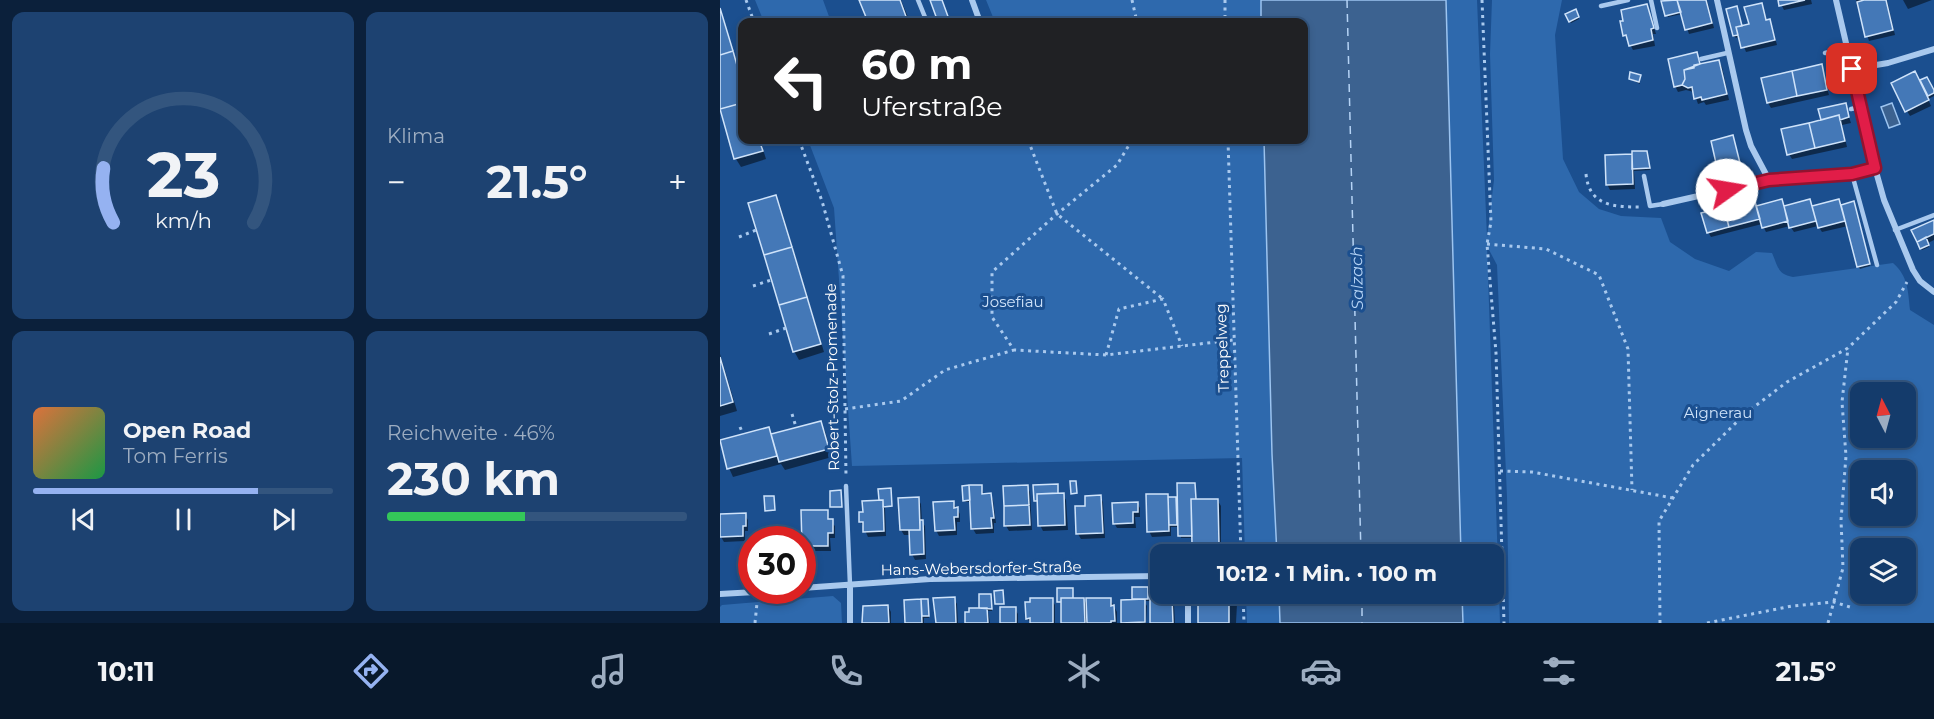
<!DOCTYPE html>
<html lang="de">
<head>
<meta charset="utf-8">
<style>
	:root { --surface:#143b6b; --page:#1d4271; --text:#f1f3f6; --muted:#9dadc1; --line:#33557e; --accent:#95b2f1 }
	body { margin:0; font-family:Montserrat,sans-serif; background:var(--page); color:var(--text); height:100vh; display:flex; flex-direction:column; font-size:22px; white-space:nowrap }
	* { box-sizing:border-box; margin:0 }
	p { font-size:20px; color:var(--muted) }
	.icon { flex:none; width:33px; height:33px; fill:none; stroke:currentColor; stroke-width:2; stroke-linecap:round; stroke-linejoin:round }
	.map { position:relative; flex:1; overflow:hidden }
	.details { display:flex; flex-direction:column; gap:12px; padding:12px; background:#0b203b; width:720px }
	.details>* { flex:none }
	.top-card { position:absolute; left:18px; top:18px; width:570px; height:126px; border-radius:12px; box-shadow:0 3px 9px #0003,0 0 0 2px var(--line); background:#202124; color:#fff; overflow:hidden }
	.needle { width:39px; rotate:354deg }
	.fabs { position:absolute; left:1130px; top:382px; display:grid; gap:12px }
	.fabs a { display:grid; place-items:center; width:66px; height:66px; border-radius:12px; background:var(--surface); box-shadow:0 3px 9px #0003,0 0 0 2px var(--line); font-size:30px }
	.speed { position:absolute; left:18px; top:526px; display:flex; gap:12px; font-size:30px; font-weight:700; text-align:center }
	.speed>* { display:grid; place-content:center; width:78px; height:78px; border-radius:50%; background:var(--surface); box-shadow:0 3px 9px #0003,0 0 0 2px var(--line); line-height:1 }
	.speed .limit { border:9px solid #d22; background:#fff; color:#111 }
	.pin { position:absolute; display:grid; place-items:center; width:51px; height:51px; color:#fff; margin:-26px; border-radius:12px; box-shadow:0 3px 9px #0006 }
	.me { position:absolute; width:66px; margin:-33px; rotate:77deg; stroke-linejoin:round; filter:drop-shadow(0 0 4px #0008) }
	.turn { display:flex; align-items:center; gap:21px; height:126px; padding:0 24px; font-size:27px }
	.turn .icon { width:78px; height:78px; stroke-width:2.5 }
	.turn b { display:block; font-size:42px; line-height:51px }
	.big { font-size:45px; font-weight:700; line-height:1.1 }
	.details .card { flex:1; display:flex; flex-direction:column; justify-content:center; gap:9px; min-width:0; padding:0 21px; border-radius:12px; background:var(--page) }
	.details .dial { align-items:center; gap:0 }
	.dial svg { height:156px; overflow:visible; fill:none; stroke:var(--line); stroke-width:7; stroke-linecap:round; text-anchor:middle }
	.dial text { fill:var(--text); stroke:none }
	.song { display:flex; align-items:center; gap:18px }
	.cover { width:72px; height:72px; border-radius:9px; background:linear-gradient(135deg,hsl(20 70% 55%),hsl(140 70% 35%)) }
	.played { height:6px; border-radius:3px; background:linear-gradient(90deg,var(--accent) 75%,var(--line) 75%) }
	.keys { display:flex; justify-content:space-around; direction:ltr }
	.heat { display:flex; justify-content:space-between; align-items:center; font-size:33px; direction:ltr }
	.charge { height:9px; border-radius:4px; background:linear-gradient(90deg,#34c759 46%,var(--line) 0) }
	.details .tiles { flex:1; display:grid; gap:12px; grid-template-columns:repeat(2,1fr) }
	.trip { position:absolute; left:430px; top:544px; width:354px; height:60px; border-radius:12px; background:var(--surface); box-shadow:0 3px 9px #0003,0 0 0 2px var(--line); font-weight:700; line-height:60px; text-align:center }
	.tabs { display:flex; height:96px; justify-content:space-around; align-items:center; background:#08182b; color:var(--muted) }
	.tabs .icon { width:42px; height:42px }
	.tabs .selected { color:var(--accent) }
	.tabs b { font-size:27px; color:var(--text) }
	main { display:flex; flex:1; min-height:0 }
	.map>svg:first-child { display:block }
	.green { fill:#2e69ad; fill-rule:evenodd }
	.water { fill:#3c6290; stroke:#9cc4f0; stroke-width:1.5 }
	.shadow { fill:#0007 }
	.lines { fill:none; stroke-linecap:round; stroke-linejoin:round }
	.ferry { stroke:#b5d3f5; stroke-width:1.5; stroke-dasharray:8 6; stroke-linecap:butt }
	.building { fill:#4478b7; stroke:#cfe3fa; stroke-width:1.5 }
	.path { stroke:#a9c9ee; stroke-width:3; stroke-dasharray:3 4.5; stroke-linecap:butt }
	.lane { stroke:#a9c9ee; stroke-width:4.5 }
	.street { stroke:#a9c9ee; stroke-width:6 }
	.route-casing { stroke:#92132f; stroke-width:15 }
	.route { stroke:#e11d48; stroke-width:10 }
	.labels { text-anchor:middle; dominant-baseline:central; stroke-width:6; stroke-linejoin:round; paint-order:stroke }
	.park-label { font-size:15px; fill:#cfe3fa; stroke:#1b4f8f }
	.street-label { font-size:15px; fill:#fff; stroke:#1b4f8f }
	.water-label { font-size:16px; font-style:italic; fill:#b5d3f5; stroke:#1b4f8f }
</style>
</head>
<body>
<main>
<section class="details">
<div class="tiles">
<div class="card dial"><svg viewBox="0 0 100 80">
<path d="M14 69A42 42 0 1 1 86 69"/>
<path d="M14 69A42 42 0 0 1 9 41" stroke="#95b2f1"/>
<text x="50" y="56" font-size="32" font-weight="700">23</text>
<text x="50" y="72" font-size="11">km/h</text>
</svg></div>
<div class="card"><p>Klima</p>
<div class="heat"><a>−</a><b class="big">21.5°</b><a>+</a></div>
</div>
<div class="card">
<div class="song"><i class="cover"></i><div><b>Open Road</b><p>Tom Ferris</p></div></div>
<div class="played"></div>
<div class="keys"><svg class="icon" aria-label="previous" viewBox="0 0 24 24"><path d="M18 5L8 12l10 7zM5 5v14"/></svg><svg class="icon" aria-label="pause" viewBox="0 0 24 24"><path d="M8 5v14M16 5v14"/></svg><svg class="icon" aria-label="next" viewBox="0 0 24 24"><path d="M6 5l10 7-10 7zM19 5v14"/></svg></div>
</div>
<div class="card"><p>Reichweite · 46%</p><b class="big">230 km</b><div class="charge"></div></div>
</div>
</section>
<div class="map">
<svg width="1214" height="623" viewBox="0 0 1214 623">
	<rect width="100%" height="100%" fill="#1b4f8f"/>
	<path class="green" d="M35 0H103L111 22H44Z
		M266 0H541V22H275Z
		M726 0H757L767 238 774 180 770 54 772 0H842L835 35 843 159 859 192 879 209 901 216 941 218 950 242 975 259 1009 271 1036 252 1052 253C1058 266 1057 274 1073 277L1173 263C1188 276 1188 291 1190 310L1214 325V623H789L787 497 777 265 767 246 780 623H743L742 594H774V555H741ZM1140 393H1185V438H1140ZM1140 471H1185V516H1140ZM1140 549H1185V594H1140Z
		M88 140H544L552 454 557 555H525L522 458 132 466 114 208Z
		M526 594H559L560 623H527Z
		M113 596 121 603 122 623H0V607L2 605Z"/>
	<path class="water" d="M541 0H726L741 555H557L552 454 544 140H584V22H541Z
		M1172 103 1180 124 1169 128 1161 107Z
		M559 594H742L743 623H560Z"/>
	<path class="shadow" d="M141 0H181L190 22H149Z
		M957 0 959 5V0H987L994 28 969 34 962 14 948 17 947 15 943 2Z
		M1059 0H1091L1092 4 1064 10Z
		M1136 0H1167L1175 35 1149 41Z
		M1183 0H1212L1188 9Z
		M1041 4 1047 22 1049 21 1052 26 1057 45 1026 52 1020 36 1016 38 1014 36 1022 27 1030 25Z
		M0 8 22 80V140H40L46 159 21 167 16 159 0 106Z
		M855 11 859 19 851 23 847 15Z
		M929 11 936 34H933L935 46 913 50 905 35Z
		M977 54 981 65 999 62 1002 67 1009 100 986 105 984 102 978 104 974 92 966 90 958 92 955 86 949 60Z
		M1101 66 1109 95 1051 108 1048 103Z
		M920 77V84L910 79Z
		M1207 79 1214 93V96L1208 99 1211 106 1190 116 1187 111 1200 82Z
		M1125 105 1131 123 1122 125 1127 147 1072 159 1069 154 1103 121Z
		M1013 137 1023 173 1002 177 992 142Z
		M927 154 930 170 914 171 915 189 890 190 887 184Z
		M56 197 60 205 104 352 79 360 74 351Z
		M1034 200 1037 207 1061 201 1065 207 1089 201 1093 207 1119 201 1122 206 1135 205 1150 266 1140 269 1138 266 1128 226 1102 232 1098 226 1074 232 1070 226 1046 232 1042 224 991 237 988 232Z
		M1214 221V240L1208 243 1209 247 1202 250 1193 231Z
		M0 354 17 411 0 416Z
		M100 422 105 431 112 457 65 470 61 464 13 477 9 468 48 428 52 435Z
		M475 484 476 501H498L501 506V549H476L473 544V538H461L459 527H451V536L432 537 429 531 447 495 449 498H455L459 505Z
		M261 486 264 495H270L273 500 276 523H274V533L256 534 253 529 251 502H246L244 500Z
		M307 486 310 492 312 530 289 531 286 526Z
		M337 486 339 495H343L346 500 348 530 323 531 320 525 319 503 315 501V487Z
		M170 490 172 505H165V508H172H165L166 536 148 537 141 522 162 501 160 499Z
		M380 497 383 502 385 538 361 539 358 534 367 507Z
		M198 499 201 504 202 522 205 526 206 559 195 560 192 554 191 535H184L181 530Z
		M233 502 240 514V522H237V535L219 536 216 530Z
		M417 503 420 508V517H415L416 528H397L394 523Z
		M107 512 110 521 115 526V538H110L111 551H86L83 546Z
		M25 515 28 520V531H25V541L4 542 1 537 0 516Z
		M352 589 353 600 364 599 368 607 390 599 397 612V623H343L342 604 339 601Z
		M427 589 428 599 451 598 454 604 455 623H432L431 601H424L427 606 426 623H403V601H415L414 599Z
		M480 594H511L517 604 516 623H480Z
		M271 595 272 611H268L270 623H246L261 609Z
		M234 599 237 604 238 623H217Z
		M207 600 209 618H204V623H187L186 601Z
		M332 600 335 605V623H310L307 618Z
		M168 606 171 612V623H144Z
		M295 609 298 614V623H282Z"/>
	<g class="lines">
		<path class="ferry" d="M627 0 641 555
			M642 594V623"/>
	</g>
	<path class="building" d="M139 0H180L188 22H148Z
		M210 0H222L230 22H218Z
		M957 0 961 12 945 16 941 1Z
		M957 0H986L992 23 965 30Z
		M1058 0H1085L1059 6Z
		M1144 0H1166L1173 30 1145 37 1137 2Z
		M1042 3 1046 20 1050 19 1055 40 1021 48 1016 27 1029 24 1024 7Z
		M927 4 934 28 931 29 933 40 909 46 906 35 903 36 900 21H903L901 10Z
		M1017 6 1022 26 1016 27 1018 35 1013 36 1006 9Z
		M0 8 13 51 0 55Z
		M856 9 859 17 849 22 845 14Z
		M13 51 22 83V103L0 109V55Z
		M977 52 980 64 964 70 965 79 962 85 954 87 948 59Z
		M999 60 1007 94 982 100 981 97 974 99 972 87 968 88 962 85 965 79 964 70 974 68V65Z
		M1102 64 1107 90 1077 96 1072 71Z
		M1072 71 1077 96 1047 103 1041 78Z
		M1195 71 1209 100 1185 112 1171 83Z
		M910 72 921 75 919 82 909 79Z
		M1207 77 1214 90V93L1208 96 1200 80Z
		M22 103V140H39L43 151 14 159 0 109Z
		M1126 103 1129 117 1120 120 1119 115 1101 120 1098 109Z
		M1119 115 1125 141 1095 148 1089 123Z
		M1089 123 1095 148 1067 155 1061 129Z
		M1013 135 1021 167 998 172 991 141Z
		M912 151H927L930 168 912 169Z
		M912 154 913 184 886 185 885 155Z
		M56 195 72 247 44 255 28 203Z
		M1034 198 1040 219 1009 227 1003 206Z
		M1062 199 1068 221 1042 228 1036 206Z
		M1090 199 1096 221 1069 228 1064 206Z
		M1119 199 1125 221 1098 228 1092 206Z
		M1134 201 1150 264 1137 267 1121 205Z
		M1004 207 1009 227 987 233 981 213Z
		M1214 220V234L1197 242 1191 230Z
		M1206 237 1209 245 1200 249 1197 242Z
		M72 247 87 297 59 305 44 255Z
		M87 297 101 344 73 352 59 305Z
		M0 357 13 402 0 406Z
		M101 421 109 449 59 462 51 434Z
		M49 427 57 456 7 469 0 440Z
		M350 481H356L357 493 351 494Z
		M457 483H475L476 499H471L472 536H458Z
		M338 484V493L317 494V501H314L313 485Z
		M249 485H262V494L271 493 274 518H271L272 528 251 529Z
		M249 485 250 500 243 501 242 486Z
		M308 485 309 505 284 506 283 486Z
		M171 488 172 506 163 507V500H159L158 489Z
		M121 490 122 507H110V491Z
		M344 493 345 525 318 526 317 494Z
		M426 494H448L449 531 427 532Z
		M381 495 383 533 356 534 355 506H365V496Z
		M44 496H54L55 510 45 511Z
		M199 497 200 530H180L178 498Z
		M448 497H456L457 525H449Z
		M471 499H498L499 544H472Z
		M163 500 164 531 143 532V522H139V512H143L142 501Z
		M234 501V508L238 507V517H234L235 530 215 531 213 502Z
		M418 502V512H413V523L393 524 392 503Z
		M309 505 310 525 284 526V506Z
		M81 510H108V519H113V533H108V546H82Z
		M26 513V526H23V536L0 537V514Z
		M200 520H203L204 554 190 555 189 530H200Z
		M26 545H32V573H27Z
		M412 587H428V599H412Z
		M337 588H353V598H341V602H337Z
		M283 590 284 604H275L274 591Z
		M259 594H271L272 609 259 608Z
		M478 594H509V623H478Z
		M235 597 236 623H216L213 598Z
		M430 597H452L453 623H430Z
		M310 598H333V623H310V618L306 619 305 602H310Z
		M341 598H364L365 623H341Z
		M366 598H391V606L394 605 395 621H391V623H367Z
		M201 599H208L209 616H202Z
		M201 599 202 623H185L184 600Z
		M425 599V622L401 623V600Z
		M168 605 169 623H142L143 606Z
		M280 607H296V623H280Z
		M249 608H267L268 623H245V612H249Z"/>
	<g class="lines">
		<path class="path" d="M26 0 34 22
			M412 0 417 22
			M505 0V22
			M762 0 771 222 767 244 776 353 784 623
			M79 140 102 201 123 276 126 476
			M308 140 337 214 443 299
			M412 140 397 165 337 214 272 272V317L294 350 386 355 513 340
			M508 140 521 555
			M866 174C869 207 896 207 921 207
			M19 237 36 230
			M767 244 826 249 879 275 908 349 912 490
			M33 286 51 280
			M49 334 66 328
			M386 355 399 309 443 299 462 346
			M125 409 181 401 225 370 294 350
			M72 414 76 427
			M20 427 23 434
			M780 471 812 472 953 498
			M523 594 524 623
			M35 623 37 603
			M940 623 939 521 973 465 1026 413 1067 382 1128 348 1176 302 1187 282
			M987 623 1072 606 1114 602 1133 608
			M1108 623 1123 568 1121 520 1126 456 1122 402 1128 348"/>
		<path class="lane" d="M198 0 207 22
			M931 0 937 28
			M881 6 908 0
			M1105 53 1127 48
			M981 59 1007 53
			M1131 109 1141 107
			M1132 174 1157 265
			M924 176 930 206 943 204
			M1175 230 1214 215
			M126 486 130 585"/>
		<path class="street" d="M252 0 260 22
			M997 0 1026 130 1031 146 1049 180
			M1116 0 1155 168 1164 200 1193 270 1200 281 1214 292
			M1132 69 1168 63 1214 49
			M943 204 1049 180 1132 174 1155 168
			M130 585V623
			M82 588 210 579 441 576
			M0 594 51 591
			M468 623V594"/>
	</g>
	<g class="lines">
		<defs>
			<path id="route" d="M1007 190 1049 180 1132 174 1155 168 1132 69"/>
		</defs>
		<use href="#route" class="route-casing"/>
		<use href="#route" class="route"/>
	</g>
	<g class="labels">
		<g class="park-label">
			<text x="293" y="301">Josefiau</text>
			<text x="998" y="412">Aignerau</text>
		</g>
		<g class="street-label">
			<text transform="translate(502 348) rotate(-92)">Treppelweg</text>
			<text transform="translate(112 377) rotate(-91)">Robert-Stolz-Promenade</text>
			<text transform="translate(261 568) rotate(-1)">Hans-Webersdorfer-Straße</text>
		</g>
		<g class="water-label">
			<text transform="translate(637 278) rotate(-91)">Salzach</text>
		</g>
	</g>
</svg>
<div class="fabs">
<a><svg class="needle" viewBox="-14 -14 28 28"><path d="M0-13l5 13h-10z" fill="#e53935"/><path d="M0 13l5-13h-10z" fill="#9dadc1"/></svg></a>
<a><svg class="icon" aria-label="sound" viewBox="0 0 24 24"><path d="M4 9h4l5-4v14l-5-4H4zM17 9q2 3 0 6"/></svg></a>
<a><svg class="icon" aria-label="layers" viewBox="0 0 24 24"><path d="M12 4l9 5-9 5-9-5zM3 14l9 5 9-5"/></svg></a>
</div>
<div class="speed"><div class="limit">30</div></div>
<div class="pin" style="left:1132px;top:69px;background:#d93025"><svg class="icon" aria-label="arrive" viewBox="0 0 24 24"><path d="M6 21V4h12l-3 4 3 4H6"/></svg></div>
<svg class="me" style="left:1007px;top:190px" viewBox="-20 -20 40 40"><circle r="19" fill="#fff"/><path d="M0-13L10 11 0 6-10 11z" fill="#e11d48"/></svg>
<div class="trip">10:12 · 1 Min. · 100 m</div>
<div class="top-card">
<div class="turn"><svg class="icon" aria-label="left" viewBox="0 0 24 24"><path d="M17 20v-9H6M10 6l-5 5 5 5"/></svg><div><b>60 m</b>Uferstraße</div></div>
</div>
</div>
</main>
<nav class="tabs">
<b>10:11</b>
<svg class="icon selected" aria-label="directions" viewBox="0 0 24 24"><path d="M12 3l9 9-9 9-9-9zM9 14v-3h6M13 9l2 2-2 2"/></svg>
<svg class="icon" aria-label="music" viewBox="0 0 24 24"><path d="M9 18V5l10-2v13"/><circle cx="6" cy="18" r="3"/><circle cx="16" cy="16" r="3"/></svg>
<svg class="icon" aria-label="phone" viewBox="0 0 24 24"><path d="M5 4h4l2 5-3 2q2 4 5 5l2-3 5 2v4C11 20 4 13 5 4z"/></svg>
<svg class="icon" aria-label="climate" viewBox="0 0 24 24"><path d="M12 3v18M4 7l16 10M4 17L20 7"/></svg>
<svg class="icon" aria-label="car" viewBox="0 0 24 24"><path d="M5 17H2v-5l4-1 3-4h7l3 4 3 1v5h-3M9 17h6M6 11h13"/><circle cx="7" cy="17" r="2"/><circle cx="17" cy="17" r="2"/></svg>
<svg class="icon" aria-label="filters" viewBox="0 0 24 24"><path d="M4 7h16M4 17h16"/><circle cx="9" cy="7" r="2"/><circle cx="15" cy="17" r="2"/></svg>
<b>21.5°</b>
</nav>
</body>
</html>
